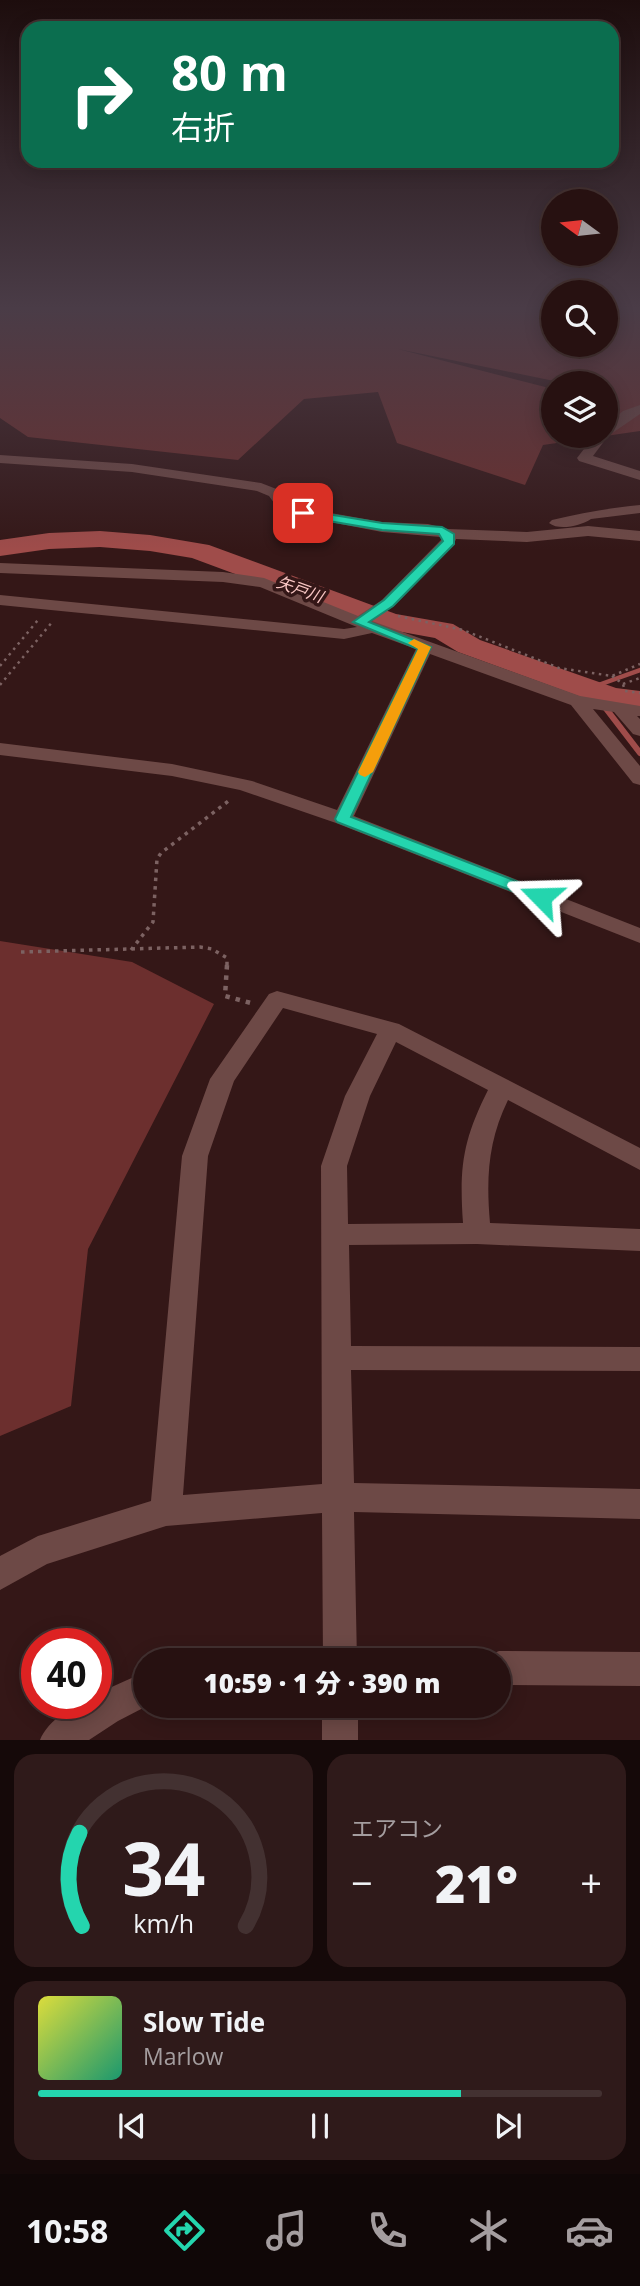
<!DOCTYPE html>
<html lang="ja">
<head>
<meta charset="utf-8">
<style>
	:root { --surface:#271111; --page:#2f1a1a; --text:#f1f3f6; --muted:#a49d9f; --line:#433131; --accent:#24d5ae }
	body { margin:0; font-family:"Open Sans","Noto Sans JP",sans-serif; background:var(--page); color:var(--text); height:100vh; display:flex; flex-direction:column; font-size:26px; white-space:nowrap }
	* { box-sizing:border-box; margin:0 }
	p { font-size:23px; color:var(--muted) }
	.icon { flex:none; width:38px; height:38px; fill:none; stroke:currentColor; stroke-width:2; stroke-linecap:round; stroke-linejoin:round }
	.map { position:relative; height:1740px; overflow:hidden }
	.panel { display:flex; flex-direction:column; gap:14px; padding:14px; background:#150909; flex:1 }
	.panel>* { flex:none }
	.guide { position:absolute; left:21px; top:21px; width:598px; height:147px; border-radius:21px; box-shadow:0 4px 18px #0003,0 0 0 2px var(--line); background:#0b6e4f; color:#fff; overflow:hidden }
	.needle { width:46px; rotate:285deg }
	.controls { position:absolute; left:541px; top:189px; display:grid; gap:14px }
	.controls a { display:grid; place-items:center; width:77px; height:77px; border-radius:50%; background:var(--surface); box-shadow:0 4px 18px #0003,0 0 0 2px var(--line); font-size:35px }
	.speed { position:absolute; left:21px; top:1628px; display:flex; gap:14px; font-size:35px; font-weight:700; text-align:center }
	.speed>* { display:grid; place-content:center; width:91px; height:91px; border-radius:50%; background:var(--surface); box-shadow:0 4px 18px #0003,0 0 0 2px var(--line); line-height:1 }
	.speed .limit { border:10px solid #d22; background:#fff; color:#111 }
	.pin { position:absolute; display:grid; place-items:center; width:60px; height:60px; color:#fff; margin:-30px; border-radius:14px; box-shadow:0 4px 10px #0006 }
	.me { position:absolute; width:77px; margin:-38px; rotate:292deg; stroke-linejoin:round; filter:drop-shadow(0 0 5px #0008) }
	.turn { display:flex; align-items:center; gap:24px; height:147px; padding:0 35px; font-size:32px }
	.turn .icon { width:91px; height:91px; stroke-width:2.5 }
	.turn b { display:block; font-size:49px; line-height:60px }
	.big { font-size:52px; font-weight:800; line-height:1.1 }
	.panel .tile { flex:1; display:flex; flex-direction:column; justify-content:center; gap:10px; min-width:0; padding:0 24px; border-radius:21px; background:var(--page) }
	.panel .dial { align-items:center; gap:0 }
	.dial svg { height:182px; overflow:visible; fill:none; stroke:var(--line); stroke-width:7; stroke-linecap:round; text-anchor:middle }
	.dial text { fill:var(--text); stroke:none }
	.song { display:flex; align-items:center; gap:21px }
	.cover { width:84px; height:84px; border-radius:10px; background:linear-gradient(135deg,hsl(60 70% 55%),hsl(160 70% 35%)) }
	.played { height:7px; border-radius:4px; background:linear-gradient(90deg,var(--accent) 75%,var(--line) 75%) }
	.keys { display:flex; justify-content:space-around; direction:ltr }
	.heat { display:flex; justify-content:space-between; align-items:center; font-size:38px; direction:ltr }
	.panel .tiles { flex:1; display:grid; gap:14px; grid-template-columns:1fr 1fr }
	.tile:last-child { grid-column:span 2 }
	.trip { position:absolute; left:133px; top:1648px; width:378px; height:70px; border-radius:35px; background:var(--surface); box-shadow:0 4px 18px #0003,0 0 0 2px var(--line); font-weight:800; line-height:70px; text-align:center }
	.tab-bar { display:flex; height:112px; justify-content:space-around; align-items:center; background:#100707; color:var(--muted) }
	.tab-bar .icon { width:49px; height:49px }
	.tab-bar .current { color:var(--accent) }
	.tab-bar b { font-size:32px; color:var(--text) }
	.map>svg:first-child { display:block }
	.green { fill:#6c2f2e; fill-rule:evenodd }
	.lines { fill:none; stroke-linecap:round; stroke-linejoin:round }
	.stream-far1 { stroke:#9f4c4a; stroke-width:4.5 }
	.stream { stroke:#9f4c4a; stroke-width:6 }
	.river { fill:#9f4c4a; fill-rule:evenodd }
	.path-far2 { stroke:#7c6262; stroke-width:2.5; stroke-dasharray:2.5 4.5; stroke-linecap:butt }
	.path-far1 { stroke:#7c6262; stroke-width:3.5; stroke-dasharray:3.5 5; stroke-linecap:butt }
	.path { stroke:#7c6262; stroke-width:4.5; stroke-dasharray:4.5 6; stroke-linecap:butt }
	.minor { fill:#6d4946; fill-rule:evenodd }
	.route { fill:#24d5ae; stroke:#178a71; stroke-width:2 }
	.slow { fill:#f59e0b }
	.labels { text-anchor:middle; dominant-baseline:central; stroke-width:7; stroke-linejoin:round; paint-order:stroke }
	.far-water-label { font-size:16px; font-style:italic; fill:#fac8c5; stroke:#341717 }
</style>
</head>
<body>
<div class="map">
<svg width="640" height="1740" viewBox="0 0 640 1740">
	<rect width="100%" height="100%" fill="#341717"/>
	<path class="green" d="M0 306H553V345H606V306H640V431L543 445 525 485 397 443 378 392 304 399 238 460 28 437 0 418ZM398 349 564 383H606V392L617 395H606V436H553V389Z
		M0 941 132 962 214 1004 88 1249 71 1406 0 1436Z"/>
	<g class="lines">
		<path class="stream-far1" d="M595 695 590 688 640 670"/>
		<path class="stream" d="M594 693 640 753"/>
		<path class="river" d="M100 531 150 535 209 545 396 614 453 624 480 640 616 688 640 691V711L600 704 458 652 435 638 380 628 192 558 150 551 100 547 49 549 0 556V540L49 533Z"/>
		<path class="path-far2" d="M398 616 463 630 559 668 612 676 640 664
			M0 666 38 620
			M612 676 623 684 625 691 640 693
			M623 684 640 678
			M0 685 53 621"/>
		<path class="path-far1" d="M131 950 153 922 157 859 161 853 231 799
			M21 952 200 947 212 949 227 958V967"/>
		<path class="path" d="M227 965 225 996 251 1003"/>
		<path class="minor" d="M640 405V414L608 436 593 456 640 471V480L579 461 577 458 594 436H606V426L623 411Z
			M0 455 132 464 261 483 279 490 287 501 308 509 382 522 428 524 448 529 527 532 588 526 640 531V541L588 536 527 542 456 539 454 544 394 606 372 621 580 696 640 706V716H637L640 719V736L633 734 614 712 593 709 640 766V785L633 783 571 705 430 654 354 816 640 928V943L336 823 240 790 172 776 0 755V743L172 764 252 781 337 810 416 649 372 633 344 639 0 605V595L344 629 357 627 260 587 223 582 0 573V563L223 572 264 578 358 616 382 600 441 540V537L382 532 299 516 277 507 269 496 257 491 132 472 0 463Z
			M640 505V513L591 519C580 526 559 531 549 523L552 520C581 513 609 508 640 505Z
			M277 991 399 1024 640 1148V1170L508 1100C488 1141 486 1178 490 1223L640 1229V1251L477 1244 349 1245 351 1346 640 1347V1371L351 1370 354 1483 640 1489V1519L354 1512 357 1661H323L322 1513 166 1526 47 1564 0 1590V1556L38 1536 151 1501 182 1156 210 1079 269 994ZM283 1008 377 1034 345 1096 321 1166 322 1484 183 1495 208 1156 234 1081ZM396 1042 488 1090C463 1140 459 1166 463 1223L348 1224 347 1166 370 1096Z
			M499 1651 640 1652V1686L499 1685V1661H485L487 1656Z
			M145 1672 147 1706 118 1721 89 1740H40C48 1720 74 1703 96 1703V1694Z
			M322 1706H358V1740H322Z"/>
	</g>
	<linearGradient id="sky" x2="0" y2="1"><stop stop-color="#1d0d0d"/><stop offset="0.56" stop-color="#4a3c47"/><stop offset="1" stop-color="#4a3c47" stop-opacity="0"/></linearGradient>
	<rect width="640" height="550" fill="url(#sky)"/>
	<path class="route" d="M303 510 382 523 442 527 454 534V544L393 606 369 622 431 647 351 817 547 893 549 897 547 900H535L337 822 335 819 418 649 353 622 384 600 443 541 439 534 382 530 299 516 298 513Z"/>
	<path class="slow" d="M414 639 431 647 373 772 365 777 360 775 358 772 418 649 408 643Z"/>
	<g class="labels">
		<g class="far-water-label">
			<text transform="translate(300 589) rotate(20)">矢戸川</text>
		</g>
	</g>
</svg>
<div class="controls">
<a><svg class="needle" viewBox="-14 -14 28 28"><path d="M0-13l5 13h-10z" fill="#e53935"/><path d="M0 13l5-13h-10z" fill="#a49d9f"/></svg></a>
<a><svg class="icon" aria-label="search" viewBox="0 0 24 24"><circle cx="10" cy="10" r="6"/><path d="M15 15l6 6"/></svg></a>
<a><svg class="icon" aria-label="layers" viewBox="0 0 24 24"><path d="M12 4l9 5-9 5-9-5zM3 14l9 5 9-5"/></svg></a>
</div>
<div class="speed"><div class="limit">40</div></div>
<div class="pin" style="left:303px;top:513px;background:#d93025"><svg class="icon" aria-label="arrive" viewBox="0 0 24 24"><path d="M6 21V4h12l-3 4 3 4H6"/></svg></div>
<svg class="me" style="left:541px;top:897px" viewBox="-20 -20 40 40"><path d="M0-17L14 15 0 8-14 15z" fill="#24d5ae" stroke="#fff" stroke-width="4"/></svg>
<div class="trip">10:59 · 1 分 · 390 m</div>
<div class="guide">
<div class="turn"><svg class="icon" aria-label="right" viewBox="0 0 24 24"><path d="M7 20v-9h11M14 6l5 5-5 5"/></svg><div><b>80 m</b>右折</div></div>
</div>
</div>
<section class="panel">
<div class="tiles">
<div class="tile dial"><svg viewBox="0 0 100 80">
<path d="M14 69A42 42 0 1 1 86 69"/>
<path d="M14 69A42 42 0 0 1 13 28" stroke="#24d5ae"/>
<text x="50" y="56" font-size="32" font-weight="700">34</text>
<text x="50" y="72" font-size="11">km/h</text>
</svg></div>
<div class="tile"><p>エアコン</p>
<div class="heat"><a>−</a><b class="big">21°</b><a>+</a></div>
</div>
<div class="tile">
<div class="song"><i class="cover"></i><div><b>Slow Tide</b><p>Marlow</p></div></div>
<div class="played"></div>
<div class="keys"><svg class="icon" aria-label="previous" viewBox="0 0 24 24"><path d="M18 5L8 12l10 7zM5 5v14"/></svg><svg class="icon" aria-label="pause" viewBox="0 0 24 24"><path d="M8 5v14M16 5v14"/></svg><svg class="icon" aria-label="next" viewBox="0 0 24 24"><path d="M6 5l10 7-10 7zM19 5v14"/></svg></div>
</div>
</div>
</section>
<nav class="tab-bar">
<b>10:58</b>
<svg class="icon current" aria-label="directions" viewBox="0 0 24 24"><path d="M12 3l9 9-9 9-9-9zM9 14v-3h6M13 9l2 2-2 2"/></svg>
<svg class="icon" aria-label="music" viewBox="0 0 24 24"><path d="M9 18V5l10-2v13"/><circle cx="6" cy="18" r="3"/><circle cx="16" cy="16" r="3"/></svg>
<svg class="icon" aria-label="phone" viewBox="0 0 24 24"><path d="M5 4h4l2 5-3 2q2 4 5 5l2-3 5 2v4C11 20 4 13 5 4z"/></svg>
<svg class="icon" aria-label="climate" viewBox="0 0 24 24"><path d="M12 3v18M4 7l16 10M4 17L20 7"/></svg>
<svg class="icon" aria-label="car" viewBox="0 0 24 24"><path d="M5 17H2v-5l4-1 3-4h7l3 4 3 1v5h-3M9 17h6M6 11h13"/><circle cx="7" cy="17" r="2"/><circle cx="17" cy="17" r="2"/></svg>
</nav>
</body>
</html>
